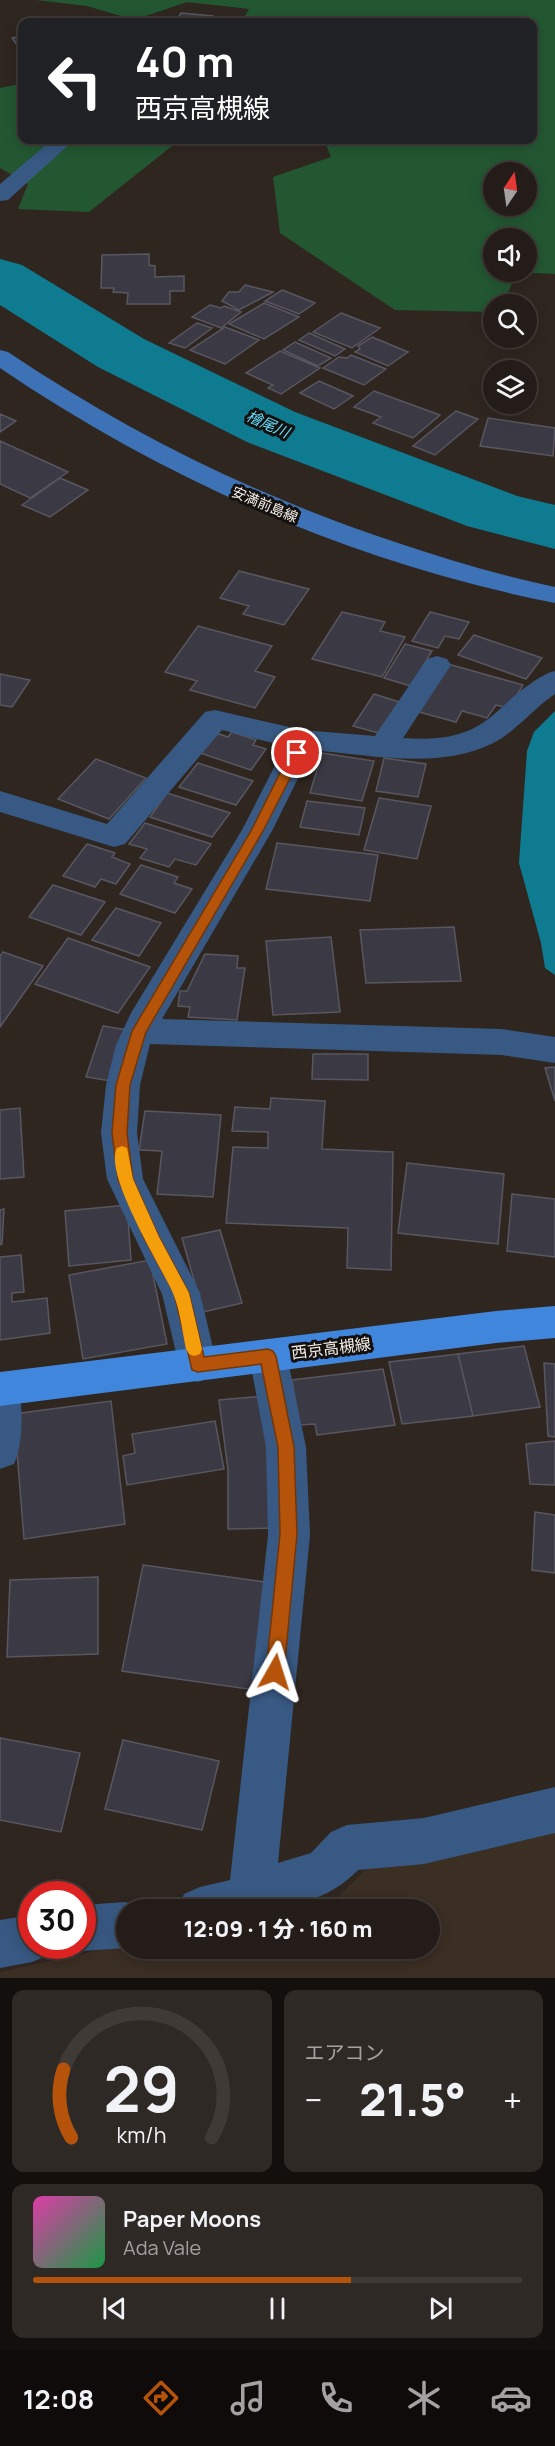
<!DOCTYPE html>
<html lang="ja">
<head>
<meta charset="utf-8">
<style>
	:root { --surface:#231c18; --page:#2f2925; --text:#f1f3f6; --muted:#a3a1a2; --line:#403a37; --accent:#b45309 }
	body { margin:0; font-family:Manrope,"Noto Sans JP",sans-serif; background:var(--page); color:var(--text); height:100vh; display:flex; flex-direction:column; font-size:22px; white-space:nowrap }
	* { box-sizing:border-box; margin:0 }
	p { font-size:20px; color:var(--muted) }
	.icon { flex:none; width:33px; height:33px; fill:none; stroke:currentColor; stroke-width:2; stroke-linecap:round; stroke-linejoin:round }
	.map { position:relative; height:1978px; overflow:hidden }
	.sheet { display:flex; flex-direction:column; gap:12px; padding:12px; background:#130f0d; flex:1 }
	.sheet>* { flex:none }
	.top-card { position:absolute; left:18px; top:18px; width:519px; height:126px; border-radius:12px; box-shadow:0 3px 15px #0003,0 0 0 2px var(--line); background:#202124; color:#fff; overflow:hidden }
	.needle { width:39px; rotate:13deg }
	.tools { position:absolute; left:483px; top:162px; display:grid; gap:12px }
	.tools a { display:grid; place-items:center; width:54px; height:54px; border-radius:50%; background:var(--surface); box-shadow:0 3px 15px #0003,0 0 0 2px var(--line); font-size:30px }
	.speed { position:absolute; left:18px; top:1881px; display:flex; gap:12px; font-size:30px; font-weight:700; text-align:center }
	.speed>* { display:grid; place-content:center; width:78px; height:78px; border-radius:50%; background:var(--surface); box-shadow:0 3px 15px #0003,0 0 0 2px var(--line); line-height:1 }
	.speed .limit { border:9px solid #d22; background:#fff; color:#111 }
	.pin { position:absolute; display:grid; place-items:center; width:51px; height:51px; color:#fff; margin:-26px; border:3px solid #fff; border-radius:50%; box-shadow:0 2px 6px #0007 }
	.me { position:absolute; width:66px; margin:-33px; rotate:6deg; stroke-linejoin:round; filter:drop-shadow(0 0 4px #0008) }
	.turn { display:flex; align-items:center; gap:21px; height:126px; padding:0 18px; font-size:27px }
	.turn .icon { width:78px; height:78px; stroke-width:2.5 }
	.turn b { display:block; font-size:42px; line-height:51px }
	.big { font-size:45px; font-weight:800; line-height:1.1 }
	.sheet .card { flex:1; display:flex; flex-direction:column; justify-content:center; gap:9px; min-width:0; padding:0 21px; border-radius:12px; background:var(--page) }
	.sheet .dial { align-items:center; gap:0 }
	.dial svg { height:156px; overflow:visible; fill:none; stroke:var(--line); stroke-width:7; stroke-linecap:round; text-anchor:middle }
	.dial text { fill:var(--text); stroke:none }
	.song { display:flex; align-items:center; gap:18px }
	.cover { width:72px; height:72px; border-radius:9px; background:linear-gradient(135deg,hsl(320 70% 55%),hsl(140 70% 35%)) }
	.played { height:6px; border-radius:3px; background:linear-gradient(90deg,var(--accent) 65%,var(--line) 65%) }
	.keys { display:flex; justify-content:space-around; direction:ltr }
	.heat { display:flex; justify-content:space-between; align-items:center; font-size:33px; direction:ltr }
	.sheet .tiles { flex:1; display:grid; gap:12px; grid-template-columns:1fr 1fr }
	.card:last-child { grid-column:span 2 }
	.trip { position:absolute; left:116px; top:1899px; width:324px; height:60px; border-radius:30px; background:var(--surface); box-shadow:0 3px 15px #0003,0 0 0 2px var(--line); font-weight:800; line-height:60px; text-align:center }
	.tabs { display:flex; height:96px; justify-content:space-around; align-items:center; background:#0e0b0a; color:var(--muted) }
	.tabs .icon { width:42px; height:42px }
	.tabs .selected { color:var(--accent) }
	.tabs b { font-size:27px; color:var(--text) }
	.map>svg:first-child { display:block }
	.built { fill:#3b2e23 }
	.green { fill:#235732; fill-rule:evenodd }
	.water { fill:#0f7b91 }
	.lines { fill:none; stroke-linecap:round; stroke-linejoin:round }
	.river { fill:#0f7b91; fill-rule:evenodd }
	.building { fill:#3b3943; stroke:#585761; stroke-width:1.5 }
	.minor { fill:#385983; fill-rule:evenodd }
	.secondary { fill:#3d73b6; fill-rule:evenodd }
	.primary { fill:#4086dd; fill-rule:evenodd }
	.route { fill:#b45309; stroke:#753606; stroke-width:1.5 }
	.slow { fill:#f59e0b }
	.labels { text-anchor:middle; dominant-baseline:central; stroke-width:6; stroke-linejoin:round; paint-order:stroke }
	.far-street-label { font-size:14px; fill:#f6f0ec; stroke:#14100d }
	.far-water-label { font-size:15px; font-style:italic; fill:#61ddfb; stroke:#14100d }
	.street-label { font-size:16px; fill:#f6f0ec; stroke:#14100d }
</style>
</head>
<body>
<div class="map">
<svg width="555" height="1978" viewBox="0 0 555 1978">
	<rect width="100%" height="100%" fill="#2f2620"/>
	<path class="built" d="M555 1820V1978H0V1972L126 1944V1948H429V1910L282 1909 338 1897 365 1870Z"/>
	<path class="green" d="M36 0H555V274L517 272 503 304H494L493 312 395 310 280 233 273 177 331 157 324 140H532V22H241L249 9 187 2 134 20 87 6ZM494 172H526V206H494ZM494 238H526V272H494Z
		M22 81V140H208L172 146 89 212 18 209 28 184 0 168V88L20 84Z"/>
	<path class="water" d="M555 711V975L545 968 541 943 519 863 527 751 534 732Z"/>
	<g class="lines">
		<path class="river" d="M0 259 22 265 144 339 295 412 517 496 555 505V549L467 526 247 442 98 367 0 305Z"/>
	</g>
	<path class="building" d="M181 13 213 16 209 22H175Z
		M22 36V52L12 38Z
		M149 254V265L155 266V277L184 276V291H170V304H127L128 293 113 292 114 288H101L102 255Z
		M245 285 273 292 239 310 222 301 229 292H239Z
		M282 290 315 303 299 314 265 301Z
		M264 303 299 317 264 339 229 324Z
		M210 305 221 308 224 306 241 312 221 328 192 317Z
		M341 313 380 328 352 348 313 332Z
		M197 323 212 328 185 348 169 343Z
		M225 327 259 340 225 364 190 350Z
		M309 333 345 349 335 356 299 340Z
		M372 337 408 352 388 366 355 352 360 349 358 346Z
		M295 342 331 358 318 366 283 350Z
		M280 351 320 368 281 394 268 388 273 385 246 373Z
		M351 355 386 369 364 385 323 368 339 357 347 358Z
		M319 381 353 396 334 409 300 393Z
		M374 391 440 415 413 438 373 423 381 417 354 407Z
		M456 411 478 419 435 455 413 446Z
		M0 414 16 421 0 432Z
		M488 418 555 428 553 456 480 446Z
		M0 441 68 472 30 498 0 484Z
		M60 478 88 490 50 517 22 505Z
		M239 571 309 589 284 625 243 614 249 606 220 598Z
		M342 612 385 622 380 631 405 637 382 677 312 659Z
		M430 612 469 622 459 639 445 636 438 648 412 641Z
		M198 626 272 646 255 671 275 677 255 708 190 690 197 681 165 672Z
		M474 635 542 658 526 679 458 655Z
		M405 644 432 651 411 686 384 678Z
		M448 664 523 685 509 708 496 705 487 718 462 711 456 722 419 712Z
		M0 674 30 680 12 707 0 705Z
		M374 694 399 702 378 733 353 726Z
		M232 732 256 740 253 745 266 749 251 770 200 753 216 733 228 737Z
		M322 753 374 761 362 801 310 793Z
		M384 758 426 764 418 797 376 791Z
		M96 759 146 778 109 819 58 799Z
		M198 763 253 781 236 805 179 787Z
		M167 793 230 813 212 837 150 817Z
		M379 798 431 806 417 859 364 850Z
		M307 801 365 808 359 835 300 827Z
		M145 823 211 844 196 865 175 859 169 867 140 858 147 849 129 844Z
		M277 843 378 855 370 901 266 889Z
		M87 844 115 853 112 857 130 864 116 884 101 879 95 887 63 876Z
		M141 865 178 877 174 883 192 889 175 913 120 894Z
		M53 885 105 902 81 935 29 917Z
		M116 908 161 923 139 956 92 940Z
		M454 927 461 981 366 983 360 930Z
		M331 937 340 1012 273 1015 266 941Z
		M68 938 150 967 118 1013 35 984Z
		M3 952 43 966 0 1027V956Z
		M205 954 238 956 237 968H245L237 1020 188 1017 190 1007 178 1006 180 991H187Z
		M103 1026 134 1031 117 1082 86 1077Z
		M313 1054H368V1080L312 1079Z
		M555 1067V1101L545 1068Z
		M271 1098 325 1101 322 1149 393 1152 391 1270 347 1268 348 1228 226 1223 233 1147 268 1148V1132L232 1131 235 1107 270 1109Z
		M20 1108 24 1177 0 1179V1110Z
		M145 1111 221 1115 213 1197 157 1194 162 1151 139 1150Z
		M407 1163 504 1174 498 1244 398 1233Z
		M512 1194 555 1199V1257L507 1251Z
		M127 1205 131 1260 69 1266 65 1211Z
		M4 1209 2 1244 0 1245V1210Z
		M220 1230 242 1303 203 1312 182 1238Z
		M21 1255 24 1292 12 1293V1302L47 1298 50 1333 0 1340V1257Z
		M150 1260 167 1344 83 1359 69 1275Z
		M524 1346 540 1407 473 1416 458 1354Z
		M458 1354 473 1416 402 1424 389 1362Z
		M544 1363 555 1364V1437L548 1436Z
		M383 1369 395 1425 317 1435 315 1424 299 1425 292 1380Z
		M264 1396 273 1528 228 1529V1470L219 1400Z
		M111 1401 125 1524 24 1539 14 1414Z
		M215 1421 224 1469 127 1485 123 1456 135 1453 132 1434Z
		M555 1441V1485L530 1484 526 1444Z
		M535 1512 555 1515V1573L532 1570Z
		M143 1565 272 1583 255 1690 122 1671Z
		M98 1577V1654L7 1657 10 1580Z
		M0 1738 80 1753 61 1832 0 1820Z
		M123 1740 219 1761 202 1830 105 1809Z"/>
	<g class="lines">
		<path class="minor" d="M52 140H74L8 200 0 201V184Z
			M437 656 447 659 451 665 403 738C431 740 460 739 484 722 498 713 509 699 523 689 533 682 543 674 555 671V694C536 707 521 725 502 738 448 772 372 755 312 750L272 831 162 1019 502 1029 555 1037V1063L502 1055 150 1044 140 1085 137 1133 143 1179 200 1293 217 1365 212 1377 198 1382 184 1377 179 1365 162 1294 107 1179 101 1133 106 1085 116 1045 131 1013 242 830 285 746 222 730 125 844 114 847 0 812V791L107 824 205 712 215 710 302 730 375 736 427 659Z
			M268 1339 282 1344 287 1356 306 1447 310 1535 278 1863 311 1853 331 1832 347 1825 424 1818 555 1787V1833L424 1864 358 1870C311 1919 239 1910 177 1910L184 1894 200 1887 230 1880 268 1535 266 1447 249 1356 254 1344Z
			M0 1372 15 1377C24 1397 24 1443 14 1464L0 1469Z
			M126 1902 143 1910H126V1948L82 1951 68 1946H82V1905Z
			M32 1915V1946H52L49 1955 32 1962 0 1968V1920Z"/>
		<path class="secondary" d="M0 350 8 352C130 434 258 497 398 543 449 560 502 576 555 587V603C357 564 166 481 0 368Z"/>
		<path class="primary" d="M555 1306V1338L496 1343 0 1406V1372L496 1311Z"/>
	</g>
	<path class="route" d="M297 749 303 753 263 831 146 1032 130 1085 127 1133 133 1179 159 1237 189 1293 204 1357 268 1349 273 1351 276 1356 294 1447 297 1534 284 1672 281 1678 275 1680 269 1678 266 1672 280 1534 278 1447 261 1364 198 1372 192 1370 174 1293 145 1240 118 1179 112 1133 116 1085 132 1031 251 831 290 753Z"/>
	<path class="slow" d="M122 1146 127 1148 133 1179 159 1237 189 1293 202 1349 200 1354 194 1356 189 1354 186 1349C182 1331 180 1308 172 1291 160 1265 103 1173 117 1148Z"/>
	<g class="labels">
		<g class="far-street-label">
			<text transform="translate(265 504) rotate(23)">安満前島線</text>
		</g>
		<g class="far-water-label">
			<text transform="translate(268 424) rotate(24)">檜尾川</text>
		</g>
		<g class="street-label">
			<text transform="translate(331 1348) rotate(-7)">西京高槻線</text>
		</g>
	</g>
</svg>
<div class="tools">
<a><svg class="needle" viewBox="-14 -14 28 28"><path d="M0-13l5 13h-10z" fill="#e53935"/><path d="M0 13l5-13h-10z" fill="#a3a1a2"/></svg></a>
<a><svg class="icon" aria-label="sound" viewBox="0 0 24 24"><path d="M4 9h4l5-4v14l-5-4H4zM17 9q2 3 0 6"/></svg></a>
<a><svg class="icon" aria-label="search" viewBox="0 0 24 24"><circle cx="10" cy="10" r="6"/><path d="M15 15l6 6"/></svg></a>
<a><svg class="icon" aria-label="layers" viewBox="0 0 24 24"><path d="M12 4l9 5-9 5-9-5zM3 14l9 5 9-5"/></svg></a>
</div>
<div class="speed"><div class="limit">30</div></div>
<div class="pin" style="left:297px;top:753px;background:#d93025"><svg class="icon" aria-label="arrive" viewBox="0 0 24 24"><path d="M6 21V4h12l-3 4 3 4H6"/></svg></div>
<svg class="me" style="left:275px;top:1672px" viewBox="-20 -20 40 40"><path d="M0-17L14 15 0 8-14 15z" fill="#b45309" stroke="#fff" stroke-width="4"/></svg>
<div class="trip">12:09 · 1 分 · 160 m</div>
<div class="top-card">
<div class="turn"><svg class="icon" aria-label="left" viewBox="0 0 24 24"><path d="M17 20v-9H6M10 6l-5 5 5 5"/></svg><div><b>40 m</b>西京高槻線</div></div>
</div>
</div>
<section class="sheet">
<div class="tiles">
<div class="card dial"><svg viewBox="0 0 100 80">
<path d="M14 69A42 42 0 1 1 86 69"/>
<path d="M14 69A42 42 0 0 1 10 34" stroke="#b45309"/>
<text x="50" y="56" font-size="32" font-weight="700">29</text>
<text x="50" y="72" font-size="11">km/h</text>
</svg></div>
<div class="card"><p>エアコン</p>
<div class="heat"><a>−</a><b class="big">21.5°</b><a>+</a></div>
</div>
<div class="card">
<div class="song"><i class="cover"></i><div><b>Paper Moons</b><p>Ada Vale</p></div></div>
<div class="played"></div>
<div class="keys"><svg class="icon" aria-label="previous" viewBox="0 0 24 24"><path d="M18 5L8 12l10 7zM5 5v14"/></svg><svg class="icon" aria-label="pause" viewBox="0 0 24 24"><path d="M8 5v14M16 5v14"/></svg><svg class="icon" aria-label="next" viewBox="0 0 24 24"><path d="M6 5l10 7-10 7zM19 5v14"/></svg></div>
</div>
</div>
</section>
<nav class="tabs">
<b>12:08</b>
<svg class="icon selected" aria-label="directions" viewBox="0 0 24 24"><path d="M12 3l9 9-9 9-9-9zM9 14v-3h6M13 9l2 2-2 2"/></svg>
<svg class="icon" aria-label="music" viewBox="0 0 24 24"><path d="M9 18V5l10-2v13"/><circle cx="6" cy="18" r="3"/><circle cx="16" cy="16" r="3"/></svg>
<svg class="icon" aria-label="phone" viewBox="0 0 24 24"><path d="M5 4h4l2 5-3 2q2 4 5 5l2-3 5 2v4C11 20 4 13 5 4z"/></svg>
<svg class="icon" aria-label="climate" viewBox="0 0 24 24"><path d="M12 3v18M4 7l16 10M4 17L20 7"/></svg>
<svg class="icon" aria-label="car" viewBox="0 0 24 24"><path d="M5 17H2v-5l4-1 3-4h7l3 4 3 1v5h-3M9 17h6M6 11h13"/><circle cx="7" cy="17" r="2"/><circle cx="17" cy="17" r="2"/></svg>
</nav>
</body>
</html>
